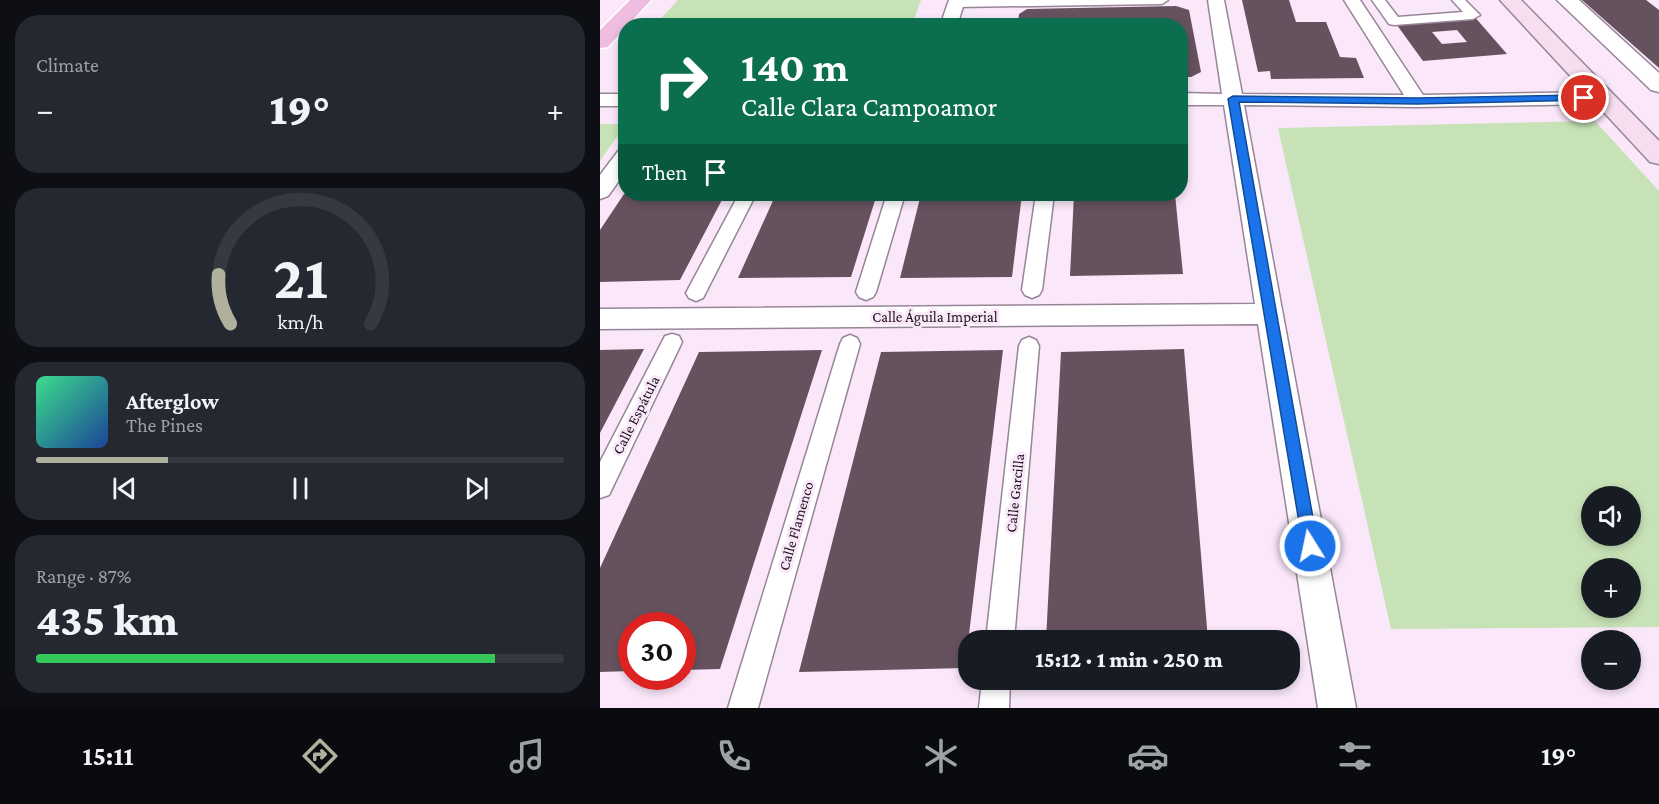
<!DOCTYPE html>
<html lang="en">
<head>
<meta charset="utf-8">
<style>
	:root { --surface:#171b24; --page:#242831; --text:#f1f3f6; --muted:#9ea1a6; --line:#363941; --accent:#afb19c }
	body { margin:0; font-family:"Crimson Pro",serif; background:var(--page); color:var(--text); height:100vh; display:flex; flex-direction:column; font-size:22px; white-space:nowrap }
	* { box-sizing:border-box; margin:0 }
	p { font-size:20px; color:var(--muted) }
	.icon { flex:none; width:33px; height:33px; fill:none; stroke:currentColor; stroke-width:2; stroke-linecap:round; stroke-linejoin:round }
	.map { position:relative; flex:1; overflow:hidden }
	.drawer { display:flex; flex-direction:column; gap:15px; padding:15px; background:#0d0f14; width:600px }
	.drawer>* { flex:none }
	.hud { position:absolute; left:18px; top:18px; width:570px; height:183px; border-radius:24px; box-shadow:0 3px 9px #0003; background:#0b6e4f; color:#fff; overflow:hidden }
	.controls { position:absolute; left:981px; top:486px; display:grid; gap:12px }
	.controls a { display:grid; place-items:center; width:60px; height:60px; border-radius:50%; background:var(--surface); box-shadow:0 3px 9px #0003; font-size:30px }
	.speed { position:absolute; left:18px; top:612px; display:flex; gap:12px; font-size:30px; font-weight:700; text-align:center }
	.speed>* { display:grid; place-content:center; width:78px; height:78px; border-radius:50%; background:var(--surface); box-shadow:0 3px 9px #0003; line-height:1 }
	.speed .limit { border:9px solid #d22; background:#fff; color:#111 }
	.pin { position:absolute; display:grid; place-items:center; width:51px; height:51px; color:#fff; margin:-26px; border:3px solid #fff; border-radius:50%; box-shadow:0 2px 6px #0007 }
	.me { position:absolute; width:66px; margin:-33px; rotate:350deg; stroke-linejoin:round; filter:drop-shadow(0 0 4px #0008) }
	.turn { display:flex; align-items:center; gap:21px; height:126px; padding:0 24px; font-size:27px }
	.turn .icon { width:78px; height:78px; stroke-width:2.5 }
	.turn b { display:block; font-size:42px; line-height:51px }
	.then { display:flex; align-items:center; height:57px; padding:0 24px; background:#0003; gap:12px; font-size:22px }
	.big { font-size:45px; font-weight:800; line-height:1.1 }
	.drawer .widget { flex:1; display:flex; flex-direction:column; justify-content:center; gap:9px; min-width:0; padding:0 21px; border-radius:24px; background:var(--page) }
	.drawer .dial { align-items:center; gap:0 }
	.dial svg { height:156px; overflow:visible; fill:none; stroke:var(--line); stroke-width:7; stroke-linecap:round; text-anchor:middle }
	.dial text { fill:var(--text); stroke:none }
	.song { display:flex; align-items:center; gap:18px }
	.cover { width:72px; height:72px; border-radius:9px; background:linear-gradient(135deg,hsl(150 70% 55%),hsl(220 70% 35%)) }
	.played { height:6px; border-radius:3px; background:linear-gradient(90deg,var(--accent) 25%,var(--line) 25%) }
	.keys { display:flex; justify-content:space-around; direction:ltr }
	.heat { display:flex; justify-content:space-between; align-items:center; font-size:33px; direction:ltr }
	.charge { height:9px; border-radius:4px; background:linear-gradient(90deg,#34c759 87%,var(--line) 0) }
	.trip { position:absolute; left:358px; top:630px; width:342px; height:60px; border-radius:24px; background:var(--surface); box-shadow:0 3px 9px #0003; font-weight:800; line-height:60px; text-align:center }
	.tab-bar { display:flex; height:96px; justify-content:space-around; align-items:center; background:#090b0e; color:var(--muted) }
	.tab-bar .icon { width:42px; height:42px }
	.tab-bar .active { color:var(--accent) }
	.tab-bar b { font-size:27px; color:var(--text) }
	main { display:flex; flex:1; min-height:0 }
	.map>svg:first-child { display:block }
	.green { fill:#c8e2b7; fill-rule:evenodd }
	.building { fill:#66525f; fill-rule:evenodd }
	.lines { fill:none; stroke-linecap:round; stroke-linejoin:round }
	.pedestrian-casing { stroke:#978697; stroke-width:3 }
	.minor-casing { stroke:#978697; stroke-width:3 }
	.tertiary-casing { stroke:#978697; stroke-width:3 }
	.secondary-casing { stroke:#978697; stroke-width:3 }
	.primary-casing { stroke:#fff; stroke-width:3 }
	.pedestrian { fill:#fff; fill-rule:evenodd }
	.minor { fill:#fff; fill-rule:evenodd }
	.tertiary { fill:#fff; fill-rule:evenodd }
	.secondary { fill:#f6def0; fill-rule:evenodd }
	.primary { fill:#eebde0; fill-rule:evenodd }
	.route { fill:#1a73e8; stroke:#114b97; stroke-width:1.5 }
	.labels { text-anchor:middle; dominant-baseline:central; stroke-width:6; stroke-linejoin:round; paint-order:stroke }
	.street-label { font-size:15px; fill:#191219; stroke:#fae7fa }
</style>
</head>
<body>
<main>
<section class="drawer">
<div class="widget"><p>Climate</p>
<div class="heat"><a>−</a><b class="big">19°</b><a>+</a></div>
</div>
<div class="widget dial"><svg viewBox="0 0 100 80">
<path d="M14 69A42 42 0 1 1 86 69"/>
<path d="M14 69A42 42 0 0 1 8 44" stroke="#afb19c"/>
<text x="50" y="56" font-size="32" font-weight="700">21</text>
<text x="50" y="72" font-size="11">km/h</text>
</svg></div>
<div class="widget">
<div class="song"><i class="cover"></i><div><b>Afterglow</b><p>The Pines</p></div></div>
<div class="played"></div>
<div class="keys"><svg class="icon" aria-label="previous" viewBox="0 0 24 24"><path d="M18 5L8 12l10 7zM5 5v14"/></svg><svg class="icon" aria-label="pause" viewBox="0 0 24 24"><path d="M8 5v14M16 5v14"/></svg><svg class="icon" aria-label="next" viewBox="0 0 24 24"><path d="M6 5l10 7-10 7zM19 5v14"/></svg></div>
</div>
<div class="widget"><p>Range · 87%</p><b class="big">435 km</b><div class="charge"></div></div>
</section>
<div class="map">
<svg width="1059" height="708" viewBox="0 0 1059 708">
	<rect width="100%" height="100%" fill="#fae7fa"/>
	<path class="green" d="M78 0H321L312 25H55Z
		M995 121 1059 191V627L791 629 678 128ZM1030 496V536H992V496ZM1030 568V608H992V568Z
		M0 124H26L0 161Z"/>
	<path class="building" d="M642 0H689L696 22H726L740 57 756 58 764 78 671 79 670 71 658 72Z
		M982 0H1046L1059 10V68Z
		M576 6 589 10 601 72 591 77H580V26H418L419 14 427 9Z
		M873 15 907 54 823 61 794 21ZM857 30 867 42 842 44 832 32Z
		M24 194H125L80 280 0 282V230Z
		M176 194H277L251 277 138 278Z
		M321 194H422L412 277 300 278Z
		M474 194H575L583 274 470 276Z
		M44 349 0 433V350Z
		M584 349 608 640H446L461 352Z
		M222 350 120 669 82 670V626H32V671L0 672V568L99 352Z
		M403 350 365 668 199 672 281 352Z"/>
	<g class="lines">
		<defs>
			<path id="pedestrian" d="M353 0H568L562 4 356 7 350 3Z
				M772 0H785L798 17 863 12 852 0H865L880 15 873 19 794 25 789 24Z
				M139 194H156L103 298 96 301 89 298 86 293Z
				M287 194H305L276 292 273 297 266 300 259 297 256 292Z
				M436 194H454L442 290 439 295 432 298 425 295 422 290Z
				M72 334 79 336 82 342 9 495 0 498V462L65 336Z
				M250 335 257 338 260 344 158 708H128L240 344 243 338Z
				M429 337 436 340 439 346 414 640H386L419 346 422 340Z
				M382 680H410L409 708H379Z"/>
			<path id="minor" d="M349 0H365L357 26H340Z
				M608 0H624L642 94 804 95 744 0H760L823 95 1003 92 1010 94 1013 98 1010 102 1003 104 817 107 644 105 756 708H718L658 324 0 329V309L655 304 624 105H580V93L622 94Z
				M0 94H26V106H0Z
				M26 148V171L8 196 0 199V175L19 150Z"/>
			<path id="tertiary" d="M957 0H979L1059 73V92L1051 90Z"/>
			<path id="secondary" d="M900 0H921L1059 141V164L1050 162Z"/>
			<path id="primary" d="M30 0H51L8 47 0 48V30Z"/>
		</defs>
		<use href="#pedestrian" class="pedestrian-casing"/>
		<use href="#minor" class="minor-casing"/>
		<use href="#tertiary" class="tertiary-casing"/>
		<use href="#secondary" class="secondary-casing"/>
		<use href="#primary" class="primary-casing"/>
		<use href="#pedestrian" class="pedestrian"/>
		<use href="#minor" class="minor"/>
		<use href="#tertiary" class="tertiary"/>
		<use href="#secondary" class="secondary"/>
		<use href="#primary" class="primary"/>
	</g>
	<path class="route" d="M984 95 988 98 987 100 817 104 639 102 718 546 716 552 710 554 704 552 628 99 633 96 817 98Z"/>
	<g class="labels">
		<g class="street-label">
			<text x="335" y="317">Calle Águila Imperial</text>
			<text transform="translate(36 415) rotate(-63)">Calle Espátula</text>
			<text transform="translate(415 493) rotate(-84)">Calle Garcilla</text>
			<text transform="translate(196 526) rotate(-74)">Calle Flamenco</text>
		</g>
	</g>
</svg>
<div class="controls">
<a><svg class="icon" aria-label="sound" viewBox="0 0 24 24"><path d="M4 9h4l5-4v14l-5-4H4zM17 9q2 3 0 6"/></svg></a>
<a>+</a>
<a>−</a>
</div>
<div class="speed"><div class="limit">30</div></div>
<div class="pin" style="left:984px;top:98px;background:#d93025"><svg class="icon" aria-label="arrive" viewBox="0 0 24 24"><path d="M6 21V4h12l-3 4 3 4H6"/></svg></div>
<svg class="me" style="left:710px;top:546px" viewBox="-20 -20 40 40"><circle r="17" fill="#1a73e8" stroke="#fff" stroke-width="3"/><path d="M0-11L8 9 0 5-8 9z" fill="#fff"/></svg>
<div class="trip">15:12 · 1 min · 250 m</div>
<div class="hud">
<div class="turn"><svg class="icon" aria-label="right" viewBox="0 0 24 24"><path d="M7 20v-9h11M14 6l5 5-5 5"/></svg><div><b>140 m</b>Calle Clara Campoamor</div></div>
<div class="then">Then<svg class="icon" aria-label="arrive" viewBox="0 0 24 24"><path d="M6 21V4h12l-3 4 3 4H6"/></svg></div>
</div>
</div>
</main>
<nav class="tab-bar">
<b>15:11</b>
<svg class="icon active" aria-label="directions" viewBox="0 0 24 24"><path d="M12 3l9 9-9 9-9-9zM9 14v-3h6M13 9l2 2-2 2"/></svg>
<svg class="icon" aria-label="music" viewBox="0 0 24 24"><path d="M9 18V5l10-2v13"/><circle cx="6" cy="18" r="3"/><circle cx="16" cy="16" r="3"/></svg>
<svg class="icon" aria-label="phone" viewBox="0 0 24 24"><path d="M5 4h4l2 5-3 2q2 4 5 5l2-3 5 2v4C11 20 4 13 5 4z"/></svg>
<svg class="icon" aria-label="climate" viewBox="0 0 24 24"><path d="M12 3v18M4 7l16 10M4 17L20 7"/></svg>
<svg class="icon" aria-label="car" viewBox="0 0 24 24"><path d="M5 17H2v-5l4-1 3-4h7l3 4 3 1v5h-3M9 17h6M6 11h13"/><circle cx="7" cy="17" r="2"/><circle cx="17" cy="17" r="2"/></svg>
<svg class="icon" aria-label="filters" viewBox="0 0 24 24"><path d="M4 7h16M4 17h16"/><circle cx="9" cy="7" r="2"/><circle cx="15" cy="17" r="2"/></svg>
<b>19°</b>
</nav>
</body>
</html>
